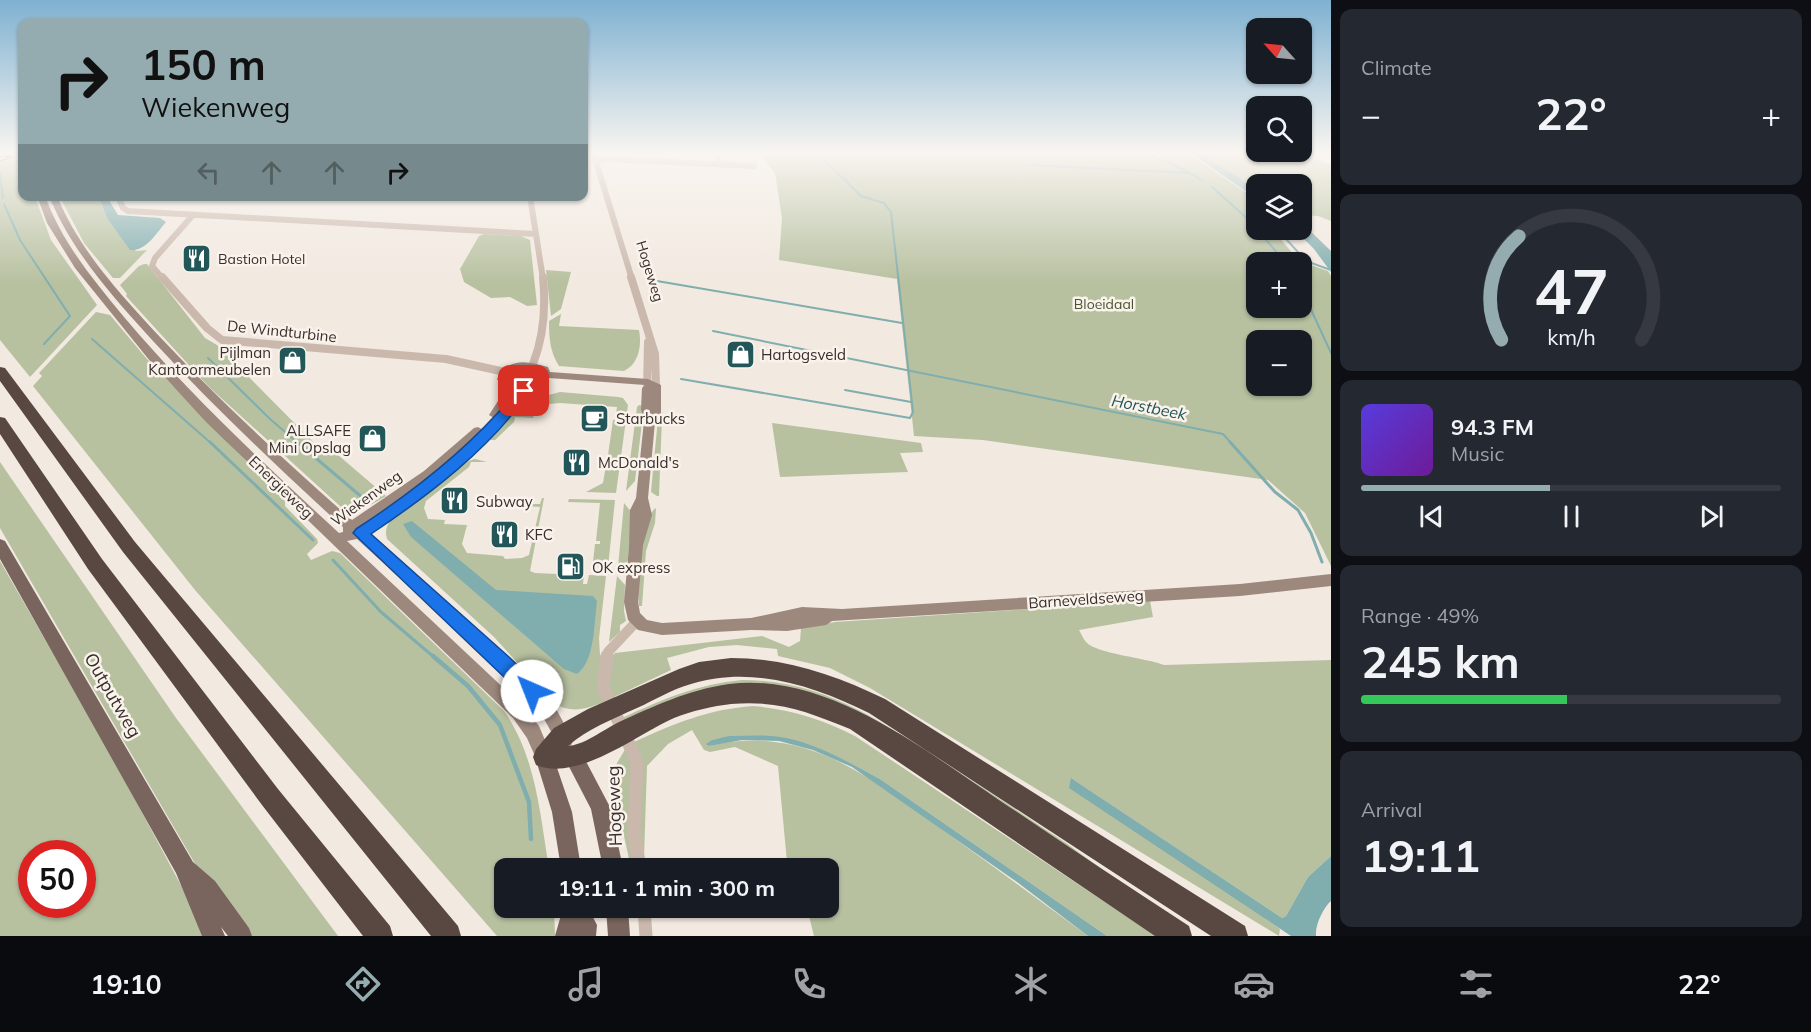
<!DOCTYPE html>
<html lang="en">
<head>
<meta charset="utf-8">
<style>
	:root { --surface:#171b24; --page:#242831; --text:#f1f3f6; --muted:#9ea1a6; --line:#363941; --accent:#94acaf }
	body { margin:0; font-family:Mulish,sans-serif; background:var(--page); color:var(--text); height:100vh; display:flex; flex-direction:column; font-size:22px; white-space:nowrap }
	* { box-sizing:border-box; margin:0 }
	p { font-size:20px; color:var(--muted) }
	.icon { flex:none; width:33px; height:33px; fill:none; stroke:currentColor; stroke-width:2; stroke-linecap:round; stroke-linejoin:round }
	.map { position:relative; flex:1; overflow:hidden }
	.details { display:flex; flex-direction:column; gap:9px; padding:9px; background:#0d0f14; width:480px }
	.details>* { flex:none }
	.banner { position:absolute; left:18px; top:18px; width:570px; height:183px; border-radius:12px; box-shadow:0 2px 4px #0004; background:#94acaf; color:#111; overflow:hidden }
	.needle { width:39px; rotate:297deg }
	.buttons { position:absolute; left:1246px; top:18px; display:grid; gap:12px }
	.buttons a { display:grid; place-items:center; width:66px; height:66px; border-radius:12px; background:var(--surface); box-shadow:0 2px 4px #0004; font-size:30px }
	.speed { position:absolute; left:18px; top:840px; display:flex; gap:12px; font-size:30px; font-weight:700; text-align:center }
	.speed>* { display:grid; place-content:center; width:78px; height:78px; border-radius:50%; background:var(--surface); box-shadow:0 2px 4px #0004; line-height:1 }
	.speed .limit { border:9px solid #d22; background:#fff; color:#111 }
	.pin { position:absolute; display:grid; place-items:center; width:51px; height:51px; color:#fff; margin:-26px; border-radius:12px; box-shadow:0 3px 9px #0006 }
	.me { position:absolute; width:66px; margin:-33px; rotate:316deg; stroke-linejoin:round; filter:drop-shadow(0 0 4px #0008) }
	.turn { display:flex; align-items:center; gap:21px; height:126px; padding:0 24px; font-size:27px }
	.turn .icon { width:78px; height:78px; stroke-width:2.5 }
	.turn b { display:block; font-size:42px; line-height:51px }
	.lanes { display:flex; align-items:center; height:57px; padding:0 24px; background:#0003; justify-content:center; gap:30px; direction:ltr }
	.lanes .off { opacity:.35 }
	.big { font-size:45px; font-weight:700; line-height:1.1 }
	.details .tile { flex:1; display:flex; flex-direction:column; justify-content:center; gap:9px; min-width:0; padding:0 21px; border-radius:12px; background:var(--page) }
	.details .dial { align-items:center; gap:0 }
	.dial svg { height:156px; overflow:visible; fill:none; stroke:var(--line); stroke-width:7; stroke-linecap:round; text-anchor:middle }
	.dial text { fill:var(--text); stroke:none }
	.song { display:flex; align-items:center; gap:18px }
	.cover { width:72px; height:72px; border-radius:9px; background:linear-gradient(135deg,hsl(250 70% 55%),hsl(280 70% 35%)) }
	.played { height:6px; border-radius:3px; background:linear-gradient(90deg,var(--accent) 45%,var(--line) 45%) }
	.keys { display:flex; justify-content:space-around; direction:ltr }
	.heat { display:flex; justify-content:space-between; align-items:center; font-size:33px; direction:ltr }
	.charge { height:9px; border-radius:4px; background:linear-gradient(90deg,#34c759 49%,var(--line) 0) }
	.trip { position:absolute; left:494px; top:858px; width:345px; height:60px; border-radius:12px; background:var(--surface); box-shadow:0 2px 4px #0004; font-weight:700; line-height:60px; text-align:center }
	.menu { display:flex; height:96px; justify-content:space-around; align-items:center; background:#090b0e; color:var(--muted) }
	.menu .icon { width:42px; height:42px }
	.menu .selected { color:var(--accent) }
	.menu b { font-size:27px; color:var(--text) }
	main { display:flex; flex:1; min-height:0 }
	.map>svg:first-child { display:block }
	.green { fill:#b7c1a0; fill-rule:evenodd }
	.water { fill:#80adae }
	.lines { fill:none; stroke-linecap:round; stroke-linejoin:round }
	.stream-far2 { stroke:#80adae; stroke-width:2 }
	.stream-far1 { stroke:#80adae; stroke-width:3 }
	.stream { stroke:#80adae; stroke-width:4.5 }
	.street-far3 { stroke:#cab8ac; stroke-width:6 }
	.street-far2 { stroke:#cab8ac; stroke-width:8 }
	.street-far1 { stroke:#cab8ac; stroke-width:10 }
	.street { stroke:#cab8ac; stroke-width:13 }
	.secondary { fill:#9d887d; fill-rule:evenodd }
	.primary { fill:#79655d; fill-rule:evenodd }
	.highway { fill:#594842; fill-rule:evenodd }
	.rail-casing { stroke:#382e2b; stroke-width:4 }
	.rail { stroke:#f9f3ec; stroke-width:2; stroke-dasharray:6; stroke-linecap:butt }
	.route { fill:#1a73e8; stroke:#114b97; stroke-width:1.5 }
	.labels { text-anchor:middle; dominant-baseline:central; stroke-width:5; stroke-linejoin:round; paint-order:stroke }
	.far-poi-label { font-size:14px; fill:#382e2b; stroke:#f9f3ec; text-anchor:start }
	.far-street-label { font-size:14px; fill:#382e2b; stroke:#f9f3ec }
	.far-park-label { font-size:14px; fill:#495530; stroke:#f9f3ec }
	.street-label { font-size:15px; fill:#382e2b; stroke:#f9f3ec }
	.poi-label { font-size:15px; fill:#382e2b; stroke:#f9f3ec; text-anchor:start }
	.water-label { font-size:16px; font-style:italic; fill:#225658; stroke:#f9f3ec }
	.near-street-label { font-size:18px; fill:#382e2b; stroke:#f9f3ec }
</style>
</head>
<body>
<main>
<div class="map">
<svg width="1331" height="936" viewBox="0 0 1331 936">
	<rect width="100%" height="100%" fill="#f2e9e0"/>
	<path class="green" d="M818 152H1187L1257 200V230H1273L1299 261 1328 271 1331 276V566L1305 513 1268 480 983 440 914 436 897 279 779 260 782 218 775 173 760 153 820 154ZM1257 262H1302V308H1257ZM1257 340H1302V386H1257Z
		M1200 152H1331V155L1304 154 1331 165V221L1318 216 1302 215V184H1257V190Z
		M22 155V196L35 197 51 240 97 305 30 377 0 340V160Z
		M60 197H99L107 218 136 251 147 250 120 278H113L84 243Z
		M484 234 521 236 530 240 537 305 527 306 510 297 491 298 464 282 460 269 479 236Z
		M144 264H147L205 338 217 345 324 453 331 449 386 496C371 505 359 513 341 507L208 386 126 296 127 294 120 285 139 266Z
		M546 270 571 272 561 309 551 316Z
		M96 312 110 315 146 358 285 501V506L317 539 318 543 307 554 311 560 332 551 340 553 504 711C536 756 540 815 549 868H504V908H554L555 936H497L195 590 33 386 42 376 39 373Z
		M561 314 559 326 639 330C642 345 639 364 624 371L559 366C550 352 549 338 549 321Z
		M560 392 618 397 623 398 628 405 616 493 586 492 603 483 606 465H615V463L607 462 613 420H620L621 414H616L617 407 560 403 539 405 541 397Z
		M538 398 533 418 515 417 514 422 495 440H486L523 401Z
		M639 405 644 406 635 481 626 491 637 407Z
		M662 417 659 496H657L651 492 658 418Z
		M772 423 921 443 923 452 900 453 908 472 780 477Z
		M475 459 487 462H471L469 467 426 501 424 508 428 519 445 520 444 524 467 525 462 544 467 553 503 556 505 559 522 558 529 555 540 507 524 506 523 504H540L542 498H544L530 571 535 573 558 574V577H578L579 575H584L583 584H587L589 575 606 576 599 638 600 655 602 656 604 702C586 709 571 714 554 703L494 637 387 539C385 532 386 527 390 521 400 506 459 462 475 459Z
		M0 462 176 718 338 936H248L197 867 0 528Z
		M569 499 615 500 608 567 596 566 593 562 595 544H600V541H596L600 503 568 502Z
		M624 503 632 513 628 560 624 566 618 567Z
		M656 508 655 523 646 551 642 606H639C636 588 640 517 656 508Z
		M0 561 114 760 208 936H0ZM32 854H82V904H32Z
		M617 576 625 585 624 611 626 621 620 625V632L609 642Z
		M1150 601 1153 617 1079 630C1081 633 1083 639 1086 642 1097 654 1147 658 1164 665L1331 660V856L1308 877 1286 916 1282 918 1071 778 1280 929 1279 936 870 688 830 668 778 656 777 649 737 645 709 647 667 658 671 670 612 698C607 685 605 664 615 653L762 636 789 647 800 641 801 628 835 622Z
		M742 680C825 680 881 722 948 765 988 791 1027 817 1066 843L1096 865 798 690 624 723 622 718C661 700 698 684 742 680Z
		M753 706C790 709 822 719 855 736L1156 936H1107L880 779C823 748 779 727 712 740L709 746C808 722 876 782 951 836 997 869 1043 903 1088 936H814L807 908H828V868H790L787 862 778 766 735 747 710 752 704 750 692 730 668 744 647 766 644 858 640 841 634 742C673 724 709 709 753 706Z
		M626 748 631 758 635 868H631L612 781 617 763Z"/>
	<path class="water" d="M1189 152H1200L1257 190V199Z
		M99 197H107L118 215 160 218 166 222C157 232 146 252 130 250L107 218Z
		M1302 223 1331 251V272L1314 249 1295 230H1302Z
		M412 521 496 590 593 596 597 601C594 623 595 661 577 674L564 669 411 537 403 524Z
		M729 736C748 736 767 734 786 738 820 745 850 763 880 779L1107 936H1088L1017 882 852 767 813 750 779 741 742 740 709 746 706 744 712 740Z
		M1071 778 1282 918 1286 916 1308 877 1331 856V901C1323 908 1315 925 1316 936H1291L1069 788Z"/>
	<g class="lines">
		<path class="stream-far2" d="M1141 152 1185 170 1203 181
			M1028 165 1190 173
			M0 174 3 198
			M1212 187 1250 221 1285 262
			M4 204 20 240 70 316 44 344
			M1278 230 1306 261 1331 270
			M657 281 902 323
			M1302 290 1331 353
			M713 331 1223 434 1232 444
			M92 339 212 444
			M208 358 270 419 299 444
			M681 379 910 418 913 412 891 212 884 203 861 196 816 152
			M845 390 911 402"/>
		<path class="stream-far1" d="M210 442 313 540
			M297 442 364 499
			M1230 442 1275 492 1298 510 1311 533 1322 562
			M333 560 381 612 435 658"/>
		<path class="stream" d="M433 656 468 686 500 725 529 802 531 839"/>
		<path class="street-far3" d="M593 152 632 279
			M718 152V164
			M596 161 607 159 754 166
			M118 196 123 208 128 211 536 234
			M530 196 543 279
			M163 279 152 266 155 258 193 215"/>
		<path class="street-far2" d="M162 277 207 328 222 340 446 359 505 372
			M631 277 655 354 656 385
			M533 364C544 336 546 307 543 277
			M647 388 648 342"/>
		<path class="street-far1" d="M607 658 608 652 637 621"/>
		<path class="street" d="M607 656 603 687 637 762 634 833 640 868
			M644 908 646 936"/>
		<path class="secondary" d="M37 196H45C63 244 92 278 124 317 190 395 264 464 339 533L343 532V527C277 467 213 406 153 341 113 297 72 252 49 196H57C80 251 120 294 159 336 220 401 285 461 352 520L424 471 474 428 478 427 483 430 494 418 489 415 505 390 497 379C508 357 528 361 548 367L550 372 648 379 661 385V417L655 422 648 498 652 515 643 545 638 602 640 613 647 620 662 623 751 618 802 607 842 609 1240 584 1331 574V586L1240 596 832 621 826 625 787 631 751 630 662 635 638 630 628 620 624 602 629 547 630 510 636 498 644 421 641 409 642 388 645 385 549 378C542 391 538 387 528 394 516 402 500 427 488 439 451 474 412 506 369 534L520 668 555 707 573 740 571 746 565 748 559 746 543 717 510 678 357 539 347 541 525 708 539 726 552 757 550 763 544 765 538 763 527 738 513 718 206 422 150 361 75 268 47 223ZM527 367 539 371 541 375 537 382 519 387 512 386 507 379 516 370Z"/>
		<path class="primary" d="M0 539 5 541 193 862 215 881 249 928 252 936H228L221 927 225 936H202L176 873 0 559Z
			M544 748 551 750 572 812 581 868H561L552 812 535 757 537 750Z
			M573 748 580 750 610 807 623 868H603L591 809 564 757 566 750Z
			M563 908H588L597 925 596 936H555Z
			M606 908H628L630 936H608Z"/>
		<path class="highway" d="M0 367 5 368 135 542 458 926 461 936H431L123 552 0 381Z
			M0 417 5 418 102 559 278 789 390 926 393 936H363L262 805 88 569 0 434Z
			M731 658C786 658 835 675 885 699L1245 926 1248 936H1211L869 713C815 686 752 665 691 684 672 689 655 700 637 708 613 719 587 729 568 746 584 745 603 730 617 723 654 706 688 690 729 684 831 671 933 757 1014 810 1072 849 1130 888 1189 926L1192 936H1155L850 729C808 712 779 700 731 704 713 706 691 711 674 718 636 735 578 782 536 765L533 757 536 749 554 728 588 709 679 669 699 662Z"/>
		<defs>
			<path id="rail" d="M0 159 22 153"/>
		</defs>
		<use href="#rail" class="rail-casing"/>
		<use href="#rail" class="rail"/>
	</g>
	<linearGradient id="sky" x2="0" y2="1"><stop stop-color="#7eb1d1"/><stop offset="0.54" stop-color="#f9f5f1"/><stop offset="1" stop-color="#f9f5f1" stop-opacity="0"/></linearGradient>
	<rect width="1331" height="283" fill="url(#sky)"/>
	<path class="route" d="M524 387 530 391C490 449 429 495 371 534L509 657 538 685 540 691 538 697 532 699 525 697 353 533 356 529C416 490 474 445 519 388Z"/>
	<defs>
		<symbol id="restaurant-square" viewBox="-11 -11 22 22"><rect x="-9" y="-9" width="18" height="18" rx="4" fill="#225658" stroke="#f9f3ec"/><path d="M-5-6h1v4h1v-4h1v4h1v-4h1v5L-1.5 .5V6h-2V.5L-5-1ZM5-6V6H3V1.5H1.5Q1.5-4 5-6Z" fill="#fff"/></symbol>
		<symbol id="shop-square" viewBox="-11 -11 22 22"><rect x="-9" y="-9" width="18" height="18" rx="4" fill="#225658" stroke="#f9f3ec"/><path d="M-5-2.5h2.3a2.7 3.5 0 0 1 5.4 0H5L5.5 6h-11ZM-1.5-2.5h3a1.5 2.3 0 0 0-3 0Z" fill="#fff"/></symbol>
		<symbol id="cafe-square" viewBox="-11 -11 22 22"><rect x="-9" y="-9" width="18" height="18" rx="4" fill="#225658" stroke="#f9f3ec"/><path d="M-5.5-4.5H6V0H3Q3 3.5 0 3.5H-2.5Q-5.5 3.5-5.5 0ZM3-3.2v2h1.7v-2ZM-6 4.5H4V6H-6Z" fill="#fff"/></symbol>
		<symbol id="fuel-square" viewBox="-11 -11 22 22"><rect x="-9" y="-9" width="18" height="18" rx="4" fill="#225658" stroke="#f9f3ec"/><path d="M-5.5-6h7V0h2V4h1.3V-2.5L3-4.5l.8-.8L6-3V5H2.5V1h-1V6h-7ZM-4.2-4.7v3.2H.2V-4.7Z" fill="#fff"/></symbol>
	</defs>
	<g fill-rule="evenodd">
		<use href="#restaurant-square" x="180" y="242" width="33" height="33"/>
		<use href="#shop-square" x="724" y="338" width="33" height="33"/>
		<use href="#shop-square" x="276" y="344" width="33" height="33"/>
		<use href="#cafe-square" x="578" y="402" width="33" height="33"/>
		<use href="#shop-square" x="356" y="422" width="33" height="33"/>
		<use href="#restaurant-square" x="560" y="446" width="33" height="33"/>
		<use href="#restaurant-square" x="438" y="484" width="33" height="33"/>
		<use href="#restaurant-square" x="488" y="518" width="33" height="33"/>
		<use href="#fuel-square" x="554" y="550" width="33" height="33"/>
	</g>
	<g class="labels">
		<g class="far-poi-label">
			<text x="218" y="259">Bastion Hotel</text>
		</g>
		<g class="far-street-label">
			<text transform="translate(650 271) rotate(73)">Hogeweg</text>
		</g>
		<g class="far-park-label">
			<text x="1104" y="304">Bloeidaal</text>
		</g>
		<g class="street-label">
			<text transform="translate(282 331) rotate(6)">De Windturbine</text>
			<text transform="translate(281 487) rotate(44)">Energieweg</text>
			<text transform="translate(366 498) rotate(-36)">Wiekenweg</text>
			<text transform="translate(1086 599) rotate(-4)">Barneveldseweg</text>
		</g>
		<g class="poi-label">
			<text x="271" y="352" text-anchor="end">Pijlman<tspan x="271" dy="17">Kantoormeubelen</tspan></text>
			<text x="761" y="354">Hartogsveld</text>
			<text x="616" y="418">Starbucks</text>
			<text x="351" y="430" text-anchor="end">ALLSAFE<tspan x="351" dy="17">Mini Opslag</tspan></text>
			<text x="598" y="462">McDonald's</text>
			<text x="476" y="501">Subway</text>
			<text x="525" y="534">KFC</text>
			<text x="592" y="567">OK express</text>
		</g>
		<g class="water-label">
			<text transform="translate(1149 407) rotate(11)">Horstbeek</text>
		</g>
		<g class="near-street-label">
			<text transform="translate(113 695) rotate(60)">Outputweg</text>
			<text transform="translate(614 806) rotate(-92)">Hogeweg</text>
		</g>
	</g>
</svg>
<div class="buttons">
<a><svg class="needle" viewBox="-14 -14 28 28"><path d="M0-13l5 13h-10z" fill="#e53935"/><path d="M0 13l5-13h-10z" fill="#9ea1a6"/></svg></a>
<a><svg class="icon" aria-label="search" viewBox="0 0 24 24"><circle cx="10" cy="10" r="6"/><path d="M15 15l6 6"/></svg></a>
<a><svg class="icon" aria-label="layers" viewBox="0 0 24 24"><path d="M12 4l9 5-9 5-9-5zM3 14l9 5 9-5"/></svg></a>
<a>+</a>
<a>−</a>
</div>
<div class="speed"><div class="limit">50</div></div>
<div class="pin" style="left:524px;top:391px;background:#d93025"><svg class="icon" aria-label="arrive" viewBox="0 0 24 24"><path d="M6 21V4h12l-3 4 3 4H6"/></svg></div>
<svg class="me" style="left:532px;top:691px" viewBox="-20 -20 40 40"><circle r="19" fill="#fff"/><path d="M0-13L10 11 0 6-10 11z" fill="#1a73e8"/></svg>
<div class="trip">19:11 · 1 min · 300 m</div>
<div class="banner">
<div class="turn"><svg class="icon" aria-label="right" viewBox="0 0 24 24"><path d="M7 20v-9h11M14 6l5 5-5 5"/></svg><div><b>150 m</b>Wiekenweg</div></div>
<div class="lanes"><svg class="icon off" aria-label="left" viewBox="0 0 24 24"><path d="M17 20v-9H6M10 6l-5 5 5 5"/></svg><svg class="icon off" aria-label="ahead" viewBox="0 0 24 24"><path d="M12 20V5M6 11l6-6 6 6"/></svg><svg class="icon off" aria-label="ahead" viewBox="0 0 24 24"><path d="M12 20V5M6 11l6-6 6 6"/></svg><svg class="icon" aria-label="right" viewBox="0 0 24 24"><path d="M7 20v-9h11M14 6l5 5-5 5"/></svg></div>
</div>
</div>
<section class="details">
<div class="tile"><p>Climate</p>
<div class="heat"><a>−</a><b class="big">22°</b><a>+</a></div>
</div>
<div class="tile dial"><svg viewBox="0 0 100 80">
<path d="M14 69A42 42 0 1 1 86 69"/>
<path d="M14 69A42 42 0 0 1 23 16" stroke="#94acaf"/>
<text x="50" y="56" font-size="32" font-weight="700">47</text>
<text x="50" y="72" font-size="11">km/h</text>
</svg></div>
<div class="tile">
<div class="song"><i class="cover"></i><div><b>94.3 FM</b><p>Music</p></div></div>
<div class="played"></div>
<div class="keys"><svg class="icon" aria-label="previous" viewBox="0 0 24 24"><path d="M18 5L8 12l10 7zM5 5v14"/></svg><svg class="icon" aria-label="pause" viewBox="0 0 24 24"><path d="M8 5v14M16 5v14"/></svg><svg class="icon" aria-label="next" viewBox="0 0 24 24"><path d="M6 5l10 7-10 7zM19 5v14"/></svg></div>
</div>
<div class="tile"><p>Range · 49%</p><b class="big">245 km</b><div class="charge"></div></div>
<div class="tile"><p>Arrival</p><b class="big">19:11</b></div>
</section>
</main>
<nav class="menu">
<b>19:10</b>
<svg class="icon selected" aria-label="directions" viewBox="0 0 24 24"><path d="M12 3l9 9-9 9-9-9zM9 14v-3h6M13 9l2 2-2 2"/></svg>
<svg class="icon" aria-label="music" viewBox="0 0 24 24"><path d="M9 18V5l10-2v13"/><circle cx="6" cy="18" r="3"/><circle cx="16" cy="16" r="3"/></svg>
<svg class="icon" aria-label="phone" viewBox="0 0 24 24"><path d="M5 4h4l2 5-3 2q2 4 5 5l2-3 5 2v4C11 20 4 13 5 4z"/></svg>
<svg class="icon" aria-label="climate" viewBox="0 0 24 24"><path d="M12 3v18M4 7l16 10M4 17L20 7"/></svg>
<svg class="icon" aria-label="car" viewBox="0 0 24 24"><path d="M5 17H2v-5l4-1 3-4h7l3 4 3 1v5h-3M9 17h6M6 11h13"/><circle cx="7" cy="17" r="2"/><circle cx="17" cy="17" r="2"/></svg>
<svg class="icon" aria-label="filters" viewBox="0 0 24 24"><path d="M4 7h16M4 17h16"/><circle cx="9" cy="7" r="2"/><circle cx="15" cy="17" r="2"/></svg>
<b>22°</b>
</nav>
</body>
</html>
